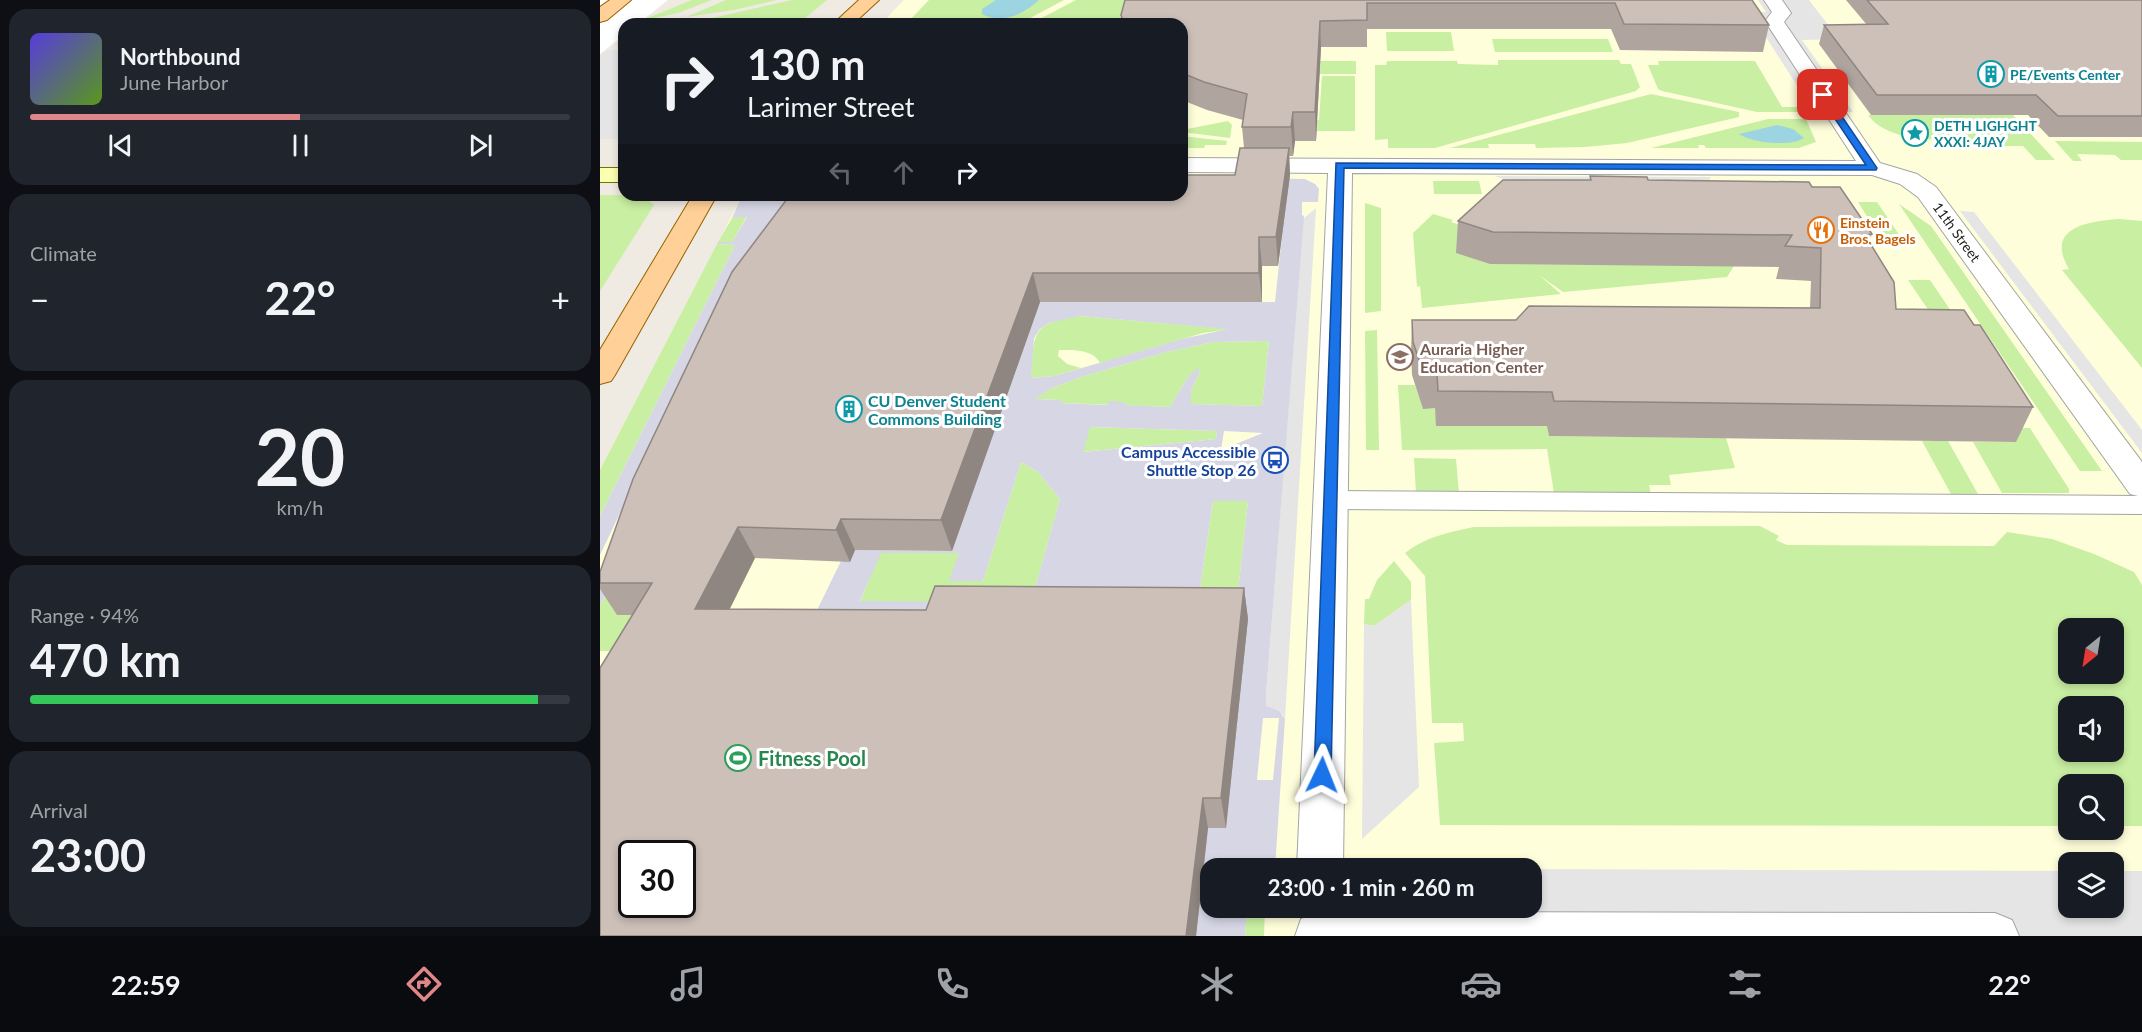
<!DOCTYPE html>
<html lang="en">
<head>
<meta charset="utf-8">
<style>
	:root { --surface:#171b24; --page:#20242c; --text:#f1f3f6; --muted:#9ea1a6; --line:#363941; --accent:#df8689 }
	body { margin:0; font-family:Lato,sans-serif; background:var(--page); color:var(--text); height:100vh; display:flex; flex-direction:column; font-size:22px; white-space:nowrap }
	* { box-sizing:border-box; margin:0 }
	p { font-size:20px; color:var(--muted) }
	.icon { flex:none; width:33px; height:33px; fill:none; stroke:currentColor; stroke-width:2; stroke-linecap:round; stroke-linejoin:round }
	.map { position:relative; flex:1; overflow:hidden }
	.panel { display:flex; flex-direction:column; gap:9px; padding:9px; background:#0d0f14; width:600px }
	.panel>* { flex:none }
	.banner { position:absolute; left:18px; top:18px; width:570px; height:183px; border-radius:18px; box-shadow:0 3px 9px #0003; background:#171b24; color:var(--text); overflow:hidden }
	.needle { width:39px; rotate:210deg }
	.fabs { position:absolute; left:1458px; top:618px; display:grid; gap:12px }
	.fabs a { display:grid; place-items:center; width:66px; height:66px; border-radius:12px; background:var(--surface); box-shadow:0 3px 9px #0003; font-size:30px }
	.speed { position:absolute; left:18px; top:840px; display:flex; gap:12px; font-size:30px; font-weight:700; text-align:center }
	.speed>* { display:grid; place-content:center; width:78px; height:78px; border-radius:50%; background:var(--surface); box-shadow:0 3px 9px #0003; line-height:1 }
	.speed .limit { border:3px solid #111; border-radius:9px; background:#fff; color:#111 }
	.pin { position:absolute; display:grid; place-items:center; width:51px; height:51px; color:#fff; margin:-26px; border-radius:12px; box-shadow:0 3px 9px #0006 }
	.me { position:absolute; width:66px; margin:-33px; rotate:2deg; stroke-linejoin:round; filter:drop-shadow(0 0 4px #0008) }
	.turn { display:flex; align-items:center; gap:21px; height:126px; padding:0 30px; font-size:27px }
	.turn .icon { width:78px; height:78px; stroke-width:2.5 }
	.turn b { display:block; font-size:42px; line-height:51px }
	.lanes { display:flex; align-items:center; height:57px; padding:0 30px; background:#0003; justify-content:center; gap:30px; direction:ltr }
	.lanes .off { opacity:.35 }
	.big { font-size:45px; font-weight:700; line-height:1.1 }
	.panel .card { flex:1; display:flex; flex-direction:column; justify-content:center; gap:9px; min-width:0; padding:0 21px; border-radius:18px; background:var(--page) }
	.panel .dial { align-items:center; gap:0 }
	.dial b { font-size:78px; line-height:1 }
	.song { display:flex; align-items:center; gap:18px }
	.cover { width:72px; height:72px; border-radius:9px; background:linear-gradient(135deg,hsl(250 70% 55%),hsl(90 70% 35%)) }
	.played { height:6px; border-radius:3px; background:linear-gradient(90deg,var(--accent) 50%,var(--line) 50%) }
	.keys { display:flex; justify-content:space-around; direction:ltr }
	.heat { display:flex; justify-content:space-between; align-items:center; font-size:33px; direction:ltr }
	.charge { height:9px; border-radius:4px; background:linear-gradient(90deg,#34c759 94%,var(--line) 0) }
	.trip { position:absolute; left:600px; top:858px; width:342px; height:60px; border-radius:18px; background:var(--surface); box-shadow:0 3px 9px #0003; font-weight:700; line-height:60px; text-align:center }
	.tab-bar { display:flex; height:96px; justify-content:space-around; align-items:center; background:#090b0e; color:var(--muted) }
	.tab-bar .icon { width:42px; height:42px }
	.tab-bar .active { color:var(--accent) }
	.tab-bar b { font-size:27px; color:var(--text) }
	main { display:flex; flex:1; min-height:0 }
	.map>svg:first-child { display:block }
	.education { fill:#fffedb; fill-rule:evenodd }
	.grass { fill:#c9efa2; fill-rule:evenodd }
	.parking { fill:#e5e5e5 }
	.plaza { fill:#d6d6e5; fill-rule:evenodd }
	.water { fill:#9dd4e2 }
	.pier { fill:#fff }
	.lines { fill:none; stroke-linecap:round; stroke-linejoin:round }
	.lane-casing { stroke:#a4a4a4; stroke-width:2 }
	.street-casing { stroke:#a4a4a4; stroke-width:2 }
	.secondary-casing { stroke:#6e7800; stroke-width:2 }
	.primary-casing { stroke:#966100; stroke-width:2 }
	.lane { fill:#fff; fill-rule:evenodd }
	.street { fill:#fff; fill-rule:evenodd }
	.secondary { fill:#fdffb0; fill-rule:evenodd }
	.primary { fill:#ffd097; fill-rule:evenodd }
	.wall { fill:#afa59e }
	.shaded-wall { fill:#8f8681 }
	.building { fill:#ccc0b8; stroke:#8f8681; stroke-width:1.5; fill-rule:evenodd }
	.route { fill:#1a73e8; stroke:#114b97; stroke-width:1.5 }
	.labels { text-anchor:middle; dominant-baseline:central; stroke-width:6; stroke-linejoin:round; paint-order:stroke }
	.far-culture-label { font-size:14px; font-weight:bold; fill:#0d838f; stroke:#fff; text-anchor:start }
	.far-food-label { font-size:14px; font-weight:bold; fill:#c56008; stroke:#fff; text-anchor:start }
	.far-street-label { font-size:14px; fill:#1d1d1d; stroke:#fff }
	.education-label { font-size:16px; font-weight:bold; fill:#785e54; stroke:#fff; text-anchor:start }
	.culture-label { font-size:16px; font-weight:bold; fill:#0d838f; stroke:#fff; text-anchor:start }
	.transit-label { font-size:16px; font-weight:bold; fill:#164399; stroke:#fff; text-anchor:end }
	.near-leisure-label { font-size:20px; font-weight:bold; fill:#27864d; stroke:#fff; text-anchor:start }
</style>
</head>
<body>
<main>
<section class="panel">
<div class="card">
<div class="song"><i class="cover"></i><div><b>Northbound</b><p>June Harbor</p></div></div>
<div class="played"></div>
<div class="keys"><svg class="icon" aria-label="previous" viewBox="0 0 24 24"><path d="M18 5L8 12l10 7zM5 5v14"/></svg><svg class="icon" aria-label="pause" viewBox="0 0 24 24"><path d="M8 5v14M16 5v14"/></svg><svg class="icon" aria-label="next" viewBox="0 0 24 24"><path d="M6 5l10 7-10 7zM19 5v14"/></svg></div>
</div>
<div class="card"><p>Climate</p>
<div class="heat"><a>−</a><b class="big">22°</b><a>+</a></div>
</div>
<div class="card dial"><b>20</b><p>km/h</p></div>
<div class="card"><p>Range · 94%</p><b class="big">470 km</b><div class="charge"></div></div>
<div class="card"><p>Arrival</p><b class="big">23:00</b></div>
</section>
<div class="map">
<svg width="1542" height="936" viewBox="0 0 1542 936">
	<rect width="100%" height="100%" fill="#efebe2"/>
	<path class="education" d="M304 0H1542V936H0V470L139 202 145 195H582V24H281ZM1468 628H1514V674H1468ZM1468 706H1514V752H1468ZM1468 784H1514V830H1468ZM32 854H82V904H32ZM1468 862H1514V908H1468ZM610 868H932V908H610Z"/>
	<path class="grass" d="M92 0H112L78 13 40 21Z
		M126 0H177L134 10 86 17Z
		M192 0H227L198 24H67L103 20Z
		M329 0H464L419 24H306Z
		M476 0H528L518 24H430Z
		M786 32H851L854 51H787Z
		M892 39H1008L1013 52H895Z
		M898 60H1019L1021 64H1031L1040 87 1036 91 835 148H788V139L775 140V65H786L787 61H857L858 64 898 65Z
		M681 61H756V74H651Z
		M1058 61H1155L1182 107H1201L1204 112H1157L1062 91 1058 89 1048 65H1059Z
		M722 76H755V131H647L648 121 719 120Z
		M1051 94 1139 112V117L1027 143 985 147 936 148 935 144H888L889 148H850Z
		M1268 115H1413L1455 160H1436L1423 146H1360L1354 140C1327 140 1285 139 1268 115Z
		M1168 119H1206L1216 142 1199 148H1106L1104 145H1098L1099 148H1051Z
		M628 121 632 125 630 138 582 132V130Z
		M582 136 627 141 626 145H605L604 148H582Z
		M1455 141 1542 142V160H1521L1515 155 1477 154 1482 161H1473Z
		M833 181H879L882 194H834Z
		M0 195H43L54 205 0 291Z
		M1258 202H1277L1306 245H1285Z
		M765 203 781 208V311L765 313Z
		M1299 204 1331 226 1502 471H1480Z
		M833 214 853 220 851 222 880 231 1134 266 1127 277 963 292 939 275 961 294 822 308 820 286 817 287 813 233Z
		M147 216 132 242H118L132 218Z
		M1520 219 1542 221V368L1462 270 1469 269C1444 227 1489 221 1520 219Z
		M117 244 135 245 0 516V470Z
		M1308 280H1330L1355 317H1333Z
		M480 316 631 329 603 333 500 363C493 349 473 350 459 350L458 356 467 364 481 368 454 376 431 378C434 335 430 322 480 316Z
		M777 330 779 450H766L765 331Z
		M669 341 662 406 591 404V391L600 371 599 369 588 377 570 407 461 403 462 400 434 399 452 388 481 377 567 352 613 342Z
		M798 385H815L823 408H835L837 426H948L949 436 1126 438 1135 468 1069 475 1071 485H1049L1051 494 954 493 947 449 802 450Z
		M489 427 617 431 616 439 482 452Z
		M1407 428H1430L1469 489V493H1402L1373 442H1415Z
		M1322 441H1348L1378 494H1351Z
		M814 458 856 459 859 494 816 493Z
		M421 462 438 472 460 499 431 602H260L280 553H360L383 581Z
		M64 498 17 615H81L51 651H0V605Z
		M613 501H648L637 601H598Z
		M1160 526 1179 536 1176 540 1187 545 1394 546 1407 532 1452 539 1494 554 1534 572 1542 585V826H1514V784H1468V826L840 825 834 743 864 741 863 723H832L825 576 805 553C825 537 849 532 874 527ZM1514 628V674H1468V628ZM1514 706V752H1468V706Z
		M794 561 811 582V600L774 626 764 624 765 599H769L777 580Z
		M647 908H665L664 936H645Z"/>
	<path class="parking" d="M1158 0H1209L1239 39 1202 40 1253 112H1214L1162 31 1138 12H1166Z
		M7 50H24V139H0V56Z
		M894 176 1110 177 1111 179 1092 185 917 183Z
		M716 208 703 421 685 719 683 715 666 706V694L703 219Z
		M1360 211 1374 212 1542 430V453Z
		M811 600 819 787 762 839 764 624 774 626Z
		M932 869 1468 871V908H1514V871H1542V936H829L828 908H932Z"/>
	<path class="plaza" d="M659 178 705 179 715 184 719 189 718 202H702V215L704 216 666 694V706L679 711 685 719 675 868H610V908H647L645 936H595L608 828 626 827 647 619 202 641 241 561 255 550 352 551 439 302H675L682 236 153 244 144 257 123 301 64 498 0 605V584L33 486 0 555V516L135 245 117 244 118 242H132L147 217 132 218 139 202 146 195H582ZM480 316 627 329H628L582 339 454 376 431 378 434 338 440 329 449 323ZM669 341 662 406 591 404V391L600 371 599 369H596L588 377 570 407 525 405V402L509 401 507 405 461 403 462 400 435 399 452 388 481 377 567 352 613 342ZM490 427 617 431 616 439 483 452ZM624 431 663 433 621 450ZM421 462 438 472 460 499 431 602 260 601 281 553H359L349 581H383ZM613 501H648L637 601H598ZM663 718H679L673 780H657Z"/>
	<path class="water" d="M396 0H439C424 14 402 25 382 14V9Z
		M1177 125 1193 129 1204 138C1191 147 1152 143 1139 134Z"/>
	<path class="pier" d="M0 0H68L38 24H24V35L0 54Z"/>
	<g class="lines">
		<defs>
			<path id="lane" d="M730 491 1542 496V514L730 509 721 506 718 500 721 494Z"/>
			<path id="street" d="M1164 0H1182L1191 13 1184 22 1280 163 1317 174 1336 187 1542 462V497L1530 494 1318 197 1300 184 1272 175 752 173 743 868H697L728 173 582 172V158L1256 161 1165 21 1172 12Z
				M718 912 1395 913 1412 920 1419 936H695L701 919Z"/>
			<path id="secondary" d="M0 168H24V182H0Z"/>
			<path id="primary" d="M10 0H31L7 20 0 22V7Z
				M259 0H279L253 24H233Z
				M93 195H117L15 375 11 381 0 384V350Z"/>
		</defs>
		<use href="#lane" class="lane-casing"/>
		<use href="#street" class="street-casing"/>
		<use href="#secondary" class="secondary-casing"/>
		<use href="#primary" class="primary-casing"/>
		<use href="#lane" class="lane"/>
		<use href="#street" class="street"/>
		<use href="#secondary" class="secondary"/>
		<use href="#primary" class="primary"/>
	</g>
	<path class="wall" d="M525 0H1152L1169 25 1163 52 1020 50 1011 29H767V47H721L716 141H695L693 156H689L690 175 678 266H662V302H440L352 551 255 550 250 562 155 558 129 609 326 610 644 588 648 619 626 828H608L596 936H0L33 615H17L0 589V572L132 272 635 175 644 148 642 127 643 120 607 110 582 100V24H522L521 15Z
		M1246 0H1542V137H1449L1428 115H1271L1219 44 1224 25H1267Z
		M990 176 1048 180 1212 187 1272 234 1269 242 1296 309 1374 325 1433 407 1416 442 949 436 947 426H836L835 408 823 409 812 375 811 353 812 320H916L1210 308 1211 281 1176 279 1179 267 890 264 856 253 858 221 990 180Z"/>
	<path class="shaded-wall" d="M720 21 721 47 716 141 715 112Z
		M693 112 695 141 693 156 691 127Z
		M689 148 690 175 678 266 676 237Z
		M659 237 662 266V302L659 273Z
		M433 273 440 302 352 551 341 520Z
		M241 519 255 550 250 562 236 530Z
		M138 527 155 558 114 641 95 609Z
		M644 588 648 619 626 828 621 798Z
		M603 798 608 828 596 936H586Z"/>
	<path class="building" d="M525 0H1152L1169 25 1024 24 1015 3H767V20L720 21 715 112H693L691 127H642L647 94 604 82 582 73V24H524L521 15Z
		M1267 0H1542V116H1458L1436 95H1277L1224 25 1288 24Z
		M640 148H689L676 237H659V273H433L341 520 241 519 236 530 138 527 95 609 326 610 335 586 644 588 621 798H603L586 936H0V668L52 583H0V572L33 479 132 272 190 195H582V175H635ZM32 854H82V904H32Z
		M990 176 1047 177 1048 180 1209 182 1212 187H1240L1272 234 1265 235 1294 282 1296 309 1364 310 1374 325H1380L1433 407 954 401 952 392 838 391 837 374H824L813 342 812 320H916L929 306 1220 308 1221 248 1185 246 1192 235 893 232 858 221 903 180H991Z"/>
	<path class="route" d="M1220 93H1226L1277 168 1276 170 744 168 731 775 729 781 722 783 716 781 714 775 736 163 1266 165 1219 95Z"/>
	<defs>
		<symbol id="building-ring" viewBox="-11 -11 22 22"><circle r="9.5" fill="#fff" stroke="#0f9aa8" stroke-width="1.5"/><path d="M-4-6H4V6H1V3H-1V6H-4ZM-2.5-4.3h1.7v1.8h-1.7ZM.8-4.3h1.7v1.8H.8ZM-2.5-1h1.7V.8h-1.7ZM.8-1h1.7V.8H.8Z" fill="#0f9aa8"/></symbol>
		<symbol id="sight-ring" viewBox="-11 -11 22 22"><circle r="9.5" fill="#fff" stroke="#0f9aa8" stroke-width="1.5"/><path d="M0-6L1.8-2.2L6-1.7L2.9 1.2L3.7 5.4L0 3.3L-3.7 5.4L-2.9 1.2L-6-1.7L-1.8-2.2Z" fill="#0f9aa8"/></symbol>
		<symbol id="restaurant-ring" viewBox="-11 -11 22 22"><circle r="9.5" fill="#fff" stroke="#e8710a" stroke-width="1.5"/><path d="M-5-6h1v4h1v-4h1v4h1v-4h1v5L-1.5 .5V6h-2V.5L-5-1ZM5-6V6H3V1.5H1.5Q1.5-4 5-6Z" fill="#e8710a"/></symbol>
		<symbol id="university-ring" viewBox="-11 -11 22 22"><circle r="9.5" fill="#fff" stroke="#8d6e63" stroke-width="1.5"/><path d="M0-5L7-2L0 1L-7-2ZM-4 1L0 2.5L4 1V4Q0 6-4 4Z" fill="#8d6e63"/></symbol>
		<symbol id="bus-ring" viewBox="-11 -11 22 22"><circle r="9.5" fill="#fff" stroke="#1a4fb4" stroke-width="1.5"/><path d="M-5-6H5V4H4V6H2V4H-2V6H-4V4H-5ZM-3.5-4V0h7V-4ZM-3.5 1.2v1.5H-2V1.2ZM2 1.2v1.5H3.5V1.2Z" fill="#1a4fb4"/></symbol>
		<symbol id="stadium-ring" viewBox="-11 -11 22 22"><circle r="9.5" fill="#fff" stroke="#2e9e5b" stroke-width="1.5"/><path d="M0-5a6.5 5 0 1 0 0 10a6.5 5 0 1 0 0-10ZM-3.5-1.8h7v3.6h-7Z" fill="#2e9e5b"/></symbol>
	</defs>
	<g fill-rule="evenodd">
		<use href="#building-ring" x="1376" y="59" width="30" height="30"/>
		<use href="#sight-ring" x="1300" y="118" width="30" height="30"/>
		<use href="#restaurant-ring" x="1206" y="215" width="30" height="30"/>
		<use href="#university-ring" x="785" y="342" width="30" height="30"/>
		<use href="#building-ring" x="234" y="394" width="30" height="30"/>
		<use href="#bus-ring" x="660" y="445" width="30" height="30"/>
		<use href="#stadium-ring" x="123" y="743" width="30" height="30"/>
	</g>
	<g class="labels">
		<g class="far-culture-label">
			<text x="1410" y="74">PE/Events Center</text>
			<text x="1334" y="125">DETH LIGHGHT<tspan x="1334" dy="16">XXXI: 4JAY</tspan></text>
		</g>
		<g class="far-food-label">
			<text x="1240" y="222">Einstein<tspan x="1240" dy="16">Bros. Bagels</tspan></text>
		</g>
		<g class="far-street-label">
			<text transform="translate(1357 232) rotate(54)">11th Street</text>
		</g>
		<g class="education-label">
			<text x="820" y="348">Auraria Higher<tspan x="820" dy="18">Education Center</tspan></text>
		</g>
		<g class="culture-label">
			<text x="268" y="400">CU Denver Student<tspan x="268" dy="18">Commons Building</tspan></text>
		</g>
		<g class="transit-label">
			<text x="656" y="451">Campus Accessible<tspan x="656" dy="18">Shuttle Stop 26</tspan></text>
		</g>
		<g class="near-leisure-label">
			<text x="158" y="758">Fitness Pool</text>
		</g>
	</g>
</svg>
<div class="fabs">
<a><svg class="needle" viewBox="-14 -14 28 28"><path d="M0-13l5 13h-10z" fill="#e53935"/><path d="M0 13l5-13h-10z" fill="#9ea1a6"/></svg></a>
<a><svg class="icon" aria-label="sound" viewBox="0 0 24 24"><path d="M4 9h4l5-4v14l-5-4H4zM17 9q2 3 0 6"/></svg></a>
<a><svg class="icon" aria-label="search" viewBox="0 0 24 24"><circle cx="10" cy="10" r="6"/><path d="M15 15l6 6"/></svg></a>
<a><svg class="icon" aria-label="layers" viewBox="0 0 24 24"><path d="M12 4l9 5-9 5-9-5zM3 14l9 5 9-5"/></svg></a>
</div>
<div class="speed"><div class="limit">30</div></div>
<div class="pin" style="left:1223px;top:95px;background:#d93025"><svg class="icon" aria-label="arrive" viewBox="0 0 24 24"><path d="M6 21V4h12l-3 4 3 4H6"/></svg></div>
<svg class="me" style="left:722px;top:775px" viewBox="-20 -20 40 40"><path d="M0-17L14 15 0 8-14 15z" fill="#1a73e8" stroke="#fff" stroke-width="4"/></svg>
<div class="trip">23:00 · 1 min · 260 m</div>
<div class="banner">
<div class="turn"><svg class="icon" aria-label="right" viewBox="0 0 24 24"><path d="M7 20v-9h11M14 6l5 5-5 5"/></svg><div><b>130 m</b>Larimer Street</div></div>
<div class="lanes"><svg class="icon off" aria-label="left" viewBox="0 0 24 24"><path d="M17 20v-9H6M10 6l-5 5 5 5"/></svg><svg class="icon off" aria-label="ahead" viewBox="0 0 24 24"><path d="M12 20V5M6 11l6-6 6 6"/></svg><svg class="icon" aria-label="right" viewBox="0 0 24 24"><path d="M7 20v-9h11M14 6l5 5-5 5"/></svg></div>
</div>
</div>
</main>
<nav class="tab-bar">
<b>22:59</b>
<svg class="icon active" aria-label="directions" viewBox="0 0 24 24"><path d="M12 3l9 9-9 9-9-9zM9 14v-3h6M13 9l2 2-2 2"/></svg>
<svg class="icon" aria-label="music" viewBox="0 0 24 24"><path d="M9 18V5l10-2v13"/><circle cx="6" cy="18" r="3"/><circle cx="16" cy="16" r="3"/></svg>
<svg class="icon" aria-label="phone" viewBox="0 0 24 24"><path d="M5 4h4l2 5-3 2q2 4 5 5l2-3 5 2v4C11 20 4 13 5 4z"/></svg>
<svg class="icon" aria-label="climate" viewBox="0 0 24 24"><path d="M12 3v18M4 7l16 10M4 17L20 7"/></svg>
<svg class="icon" aria-label="car" viewBox="0 0 24 24"><path d="M5 17H2v-5l4-1 3-4h7l3 4 3 1v5h-3M9 17h6M6 11h13"/><circle cx="7" cy="17" r="2"/><circle cx="17" cy="17" r="2"/></svg>
<svg class="icon" aria-label="filters" viewBox="0 0 24 24"><path d="M4 7h16M4 17h16"/><circle cx="9" cy="7" r="2"/><circle cx="15" cy="17" r="2"/></svg>
<b>22°</b>
</nav>
</body>
</html>
